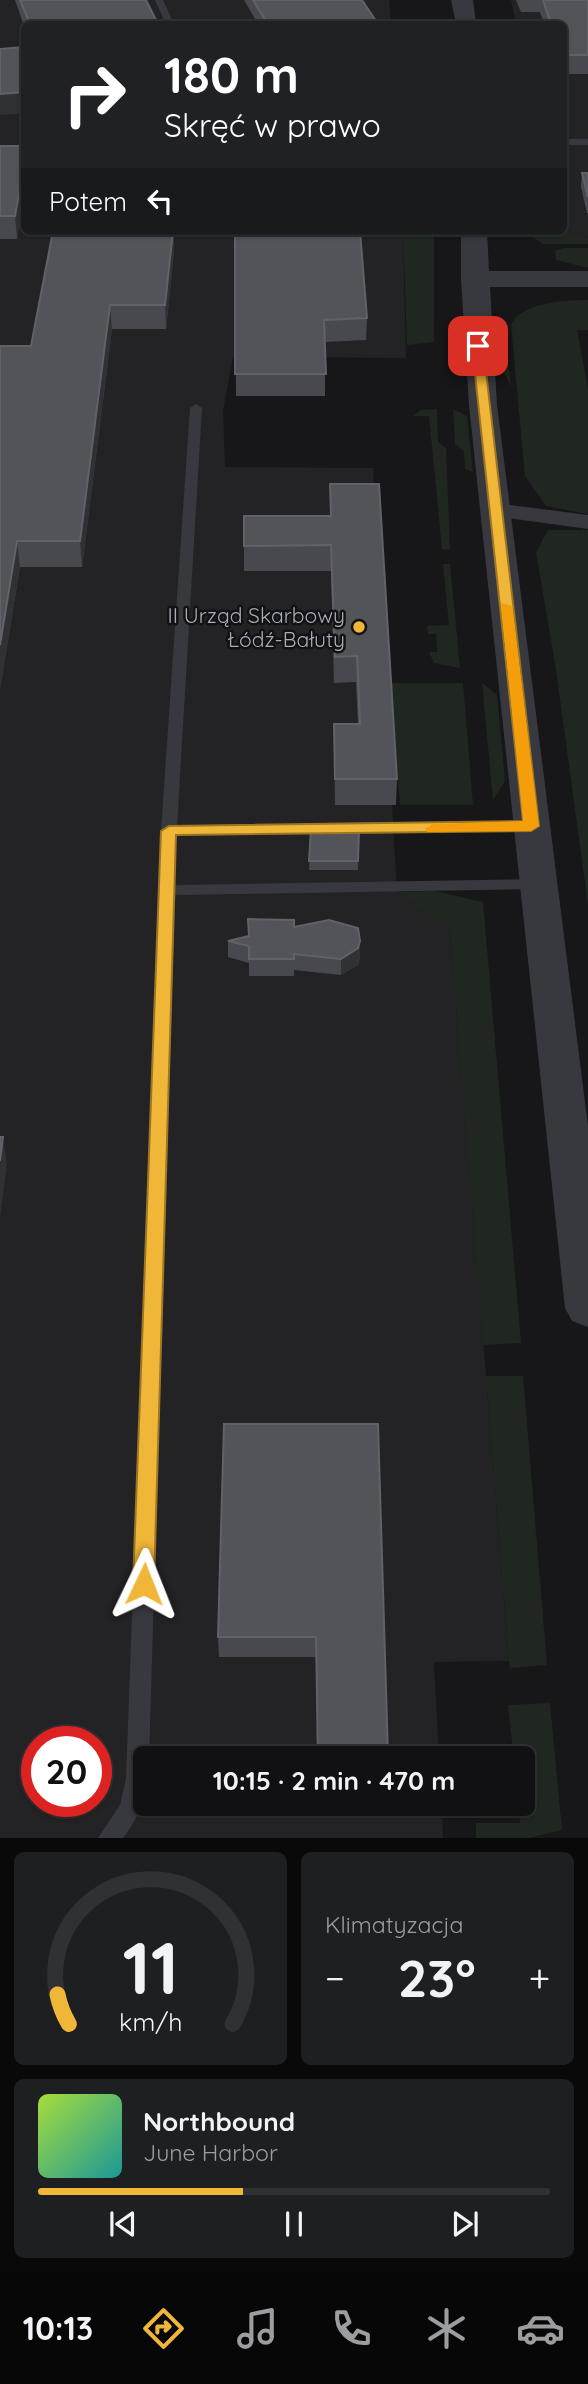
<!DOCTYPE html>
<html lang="pl">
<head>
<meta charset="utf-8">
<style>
	:root { --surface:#111113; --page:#1e1f21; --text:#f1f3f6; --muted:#9c9da0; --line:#303133; --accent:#f0b637 }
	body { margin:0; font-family:Quicksand,sans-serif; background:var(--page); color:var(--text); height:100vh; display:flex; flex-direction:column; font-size:26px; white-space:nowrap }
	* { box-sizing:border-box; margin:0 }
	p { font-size:23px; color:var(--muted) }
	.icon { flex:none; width:38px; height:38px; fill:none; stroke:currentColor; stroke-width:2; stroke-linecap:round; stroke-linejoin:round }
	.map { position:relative; height:1838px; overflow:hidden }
	.details { display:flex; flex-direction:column; gap:14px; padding:14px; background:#09090a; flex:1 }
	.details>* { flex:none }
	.banner { position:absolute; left:21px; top:21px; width:546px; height:214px; border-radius:10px; box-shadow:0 2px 5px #0004,0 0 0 2px var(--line); background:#202124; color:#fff; overflow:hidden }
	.speed { position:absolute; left:21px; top:1726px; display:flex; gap:14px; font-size:35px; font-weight:700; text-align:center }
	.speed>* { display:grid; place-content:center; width:91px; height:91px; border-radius:50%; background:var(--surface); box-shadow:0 2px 5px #0004,0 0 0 2px var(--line); line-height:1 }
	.speed .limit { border:10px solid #d22; background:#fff; color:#111 }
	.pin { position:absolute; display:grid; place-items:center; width:60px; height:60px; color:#fff; margin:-30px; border-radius:14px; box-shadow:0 4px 10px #0006 }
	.me { position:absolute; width:77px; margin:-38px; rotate:2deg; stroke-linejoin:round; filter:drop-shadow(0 0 5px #0008) }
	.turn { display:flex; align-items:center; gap:24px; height:147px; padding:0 28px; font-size:32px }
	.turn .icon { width:91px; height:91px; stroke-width:2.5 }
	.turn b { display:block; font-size:49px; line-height:60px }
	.then { display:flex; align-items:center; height:66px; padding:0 28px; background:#0003; gap:14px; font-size:26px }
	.big { font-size:52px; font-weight:700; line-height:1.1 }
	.details .tile { flex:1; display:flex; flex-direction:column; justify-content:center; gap:10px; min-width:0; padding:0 24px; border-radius:10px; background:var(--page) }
	.details .dial { align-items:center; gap:0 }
	.dial svg { height:182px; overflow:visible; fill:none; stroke:var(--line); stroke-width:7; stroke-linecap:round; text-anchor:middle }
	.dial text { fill:var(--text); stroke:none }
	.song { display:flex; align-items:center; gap:21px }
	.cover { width:84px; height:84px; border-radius:10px; background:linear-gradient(135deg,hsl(80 70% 55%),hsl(180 70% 35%)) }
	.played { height:7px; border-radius:4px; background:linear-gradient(90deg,var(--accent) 40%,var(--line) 40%) }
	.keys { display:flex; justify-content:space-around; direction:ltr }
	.heat { display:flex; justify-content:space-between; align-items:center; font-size:38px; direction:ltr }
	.details .tiles { flex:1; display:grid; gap:14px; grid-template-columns:1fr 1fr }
	.tile:last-child { grid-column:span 2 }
	.trip { position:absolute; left:133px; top:1746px; width:402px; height:70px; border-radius:10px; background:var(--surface); box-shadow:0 2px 5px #0004,0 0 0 2px var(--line); font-weight:700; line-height:70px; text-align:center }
	.tabs { display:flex; height:112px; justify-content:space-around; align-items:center; background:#070708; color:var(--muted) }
	.tabs .icon { width:49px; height:49px }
	.tabs .selected { color:var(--accent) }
	.tabs b { font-size:32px; color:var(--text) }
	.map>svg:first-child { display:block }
	.built { fill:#232326; fill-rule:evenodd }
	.green { fill:#1f2720 }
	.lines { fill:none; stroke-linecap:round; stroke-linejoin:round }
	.service { fill:#38393e; fill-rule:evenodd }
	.minor { fill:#38393e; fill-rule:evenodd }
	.tertiary { fill:#38393e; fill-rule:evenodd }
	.wall { fill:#48494e }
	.shaded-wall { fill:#303134 }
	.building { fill:#535459; stroke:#606268; stroke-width:2 }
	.route { fill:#f0b637; stroke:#9c7624; stroke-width:2 }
	.slow { fill:#f59e0b }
	.poi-dot { fill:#f0b637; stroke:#121214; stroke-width:2.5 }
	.labels { text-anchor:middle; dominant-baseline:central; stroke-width:5; stroke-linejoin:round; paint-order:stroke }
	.poi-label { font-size:21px; fill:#a9adb8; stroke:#121214; text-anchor:end }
</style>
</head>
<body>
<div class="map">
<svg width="588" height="1838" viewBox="0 0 588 1838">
	<rect width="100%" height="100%" fill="#171719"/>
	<path class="built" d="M0 0H389L391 24H24V231H403L406 358 233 357 223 411 225 467 373 468 397 892 450 930 509 1661 434 1662 439 1759H145V1804H442L443 1838H0ZM37 1741H96V1801H37Z
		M511 0H588V238L564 229V24H516Z"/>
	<path class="green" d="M564 229 588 238V244H543L525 231Z
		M403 231H434V342L407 345Z
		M564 248H588V268L556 260 555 251Z
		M588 300V330H577L588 388V514L546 506 525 476 511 325C521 302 566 300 588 300Z
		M495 320 504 324 511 386 496 358Z
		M437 409 438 442 446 448 450 550 442 549 429 416H413L421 410Z
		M453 409 467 416 473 472 465 469 464 451 455 444Z
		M548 530H588V905L556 670 536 552Z
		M443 564H450L460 668 434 663 429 652H437L436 634H428L427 626 449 625Z
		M391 683H463L473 805H400Z
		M482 683 497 695 505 781 493 800Z
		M435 891 483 902 521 1343 483 1345 450 931 397 892Z
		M486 1376H523L547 1665 510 1668 509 1661Z
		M550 1703 562 1830 529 1838H476V1823H520L518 1804H523V1759H514L508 1705Z"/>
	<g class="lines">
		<path class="service" d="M155 0H163L174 24H166Z
			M428 21H466L470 24H424Z
			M564 139H588V145H564Z
			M196 404 202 408 177 826 531 821 539 826 531 831 176 836 175 885 538 879 546 884 538 889 175 895 149 1759H145C145 1794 145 1809 123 1838H98L120 1805 126 1779 161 831 190 408Z"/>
		<path class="minor" d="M495 503 588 515V529L487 515 483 510 487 505Z"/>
		<path class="tertiary" d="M451 0H473L476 24H456Z
			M461 231H487L489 271H588V287H490L497 405 588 1126V1327L572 1321 565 1308 469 405 461 279Z"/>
	</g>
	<path class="wall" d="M15 0H146L158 24H24V26Z
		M244 0H362L378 24H258Z
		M516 0H588V74H564V24H544L540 12H521Z
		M0 146H24L17 239H0Z
		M582 173H588V213H587L581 187Z
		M174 231V252L166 329H112L82 567H20L0 689 31 346Z
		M235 231 367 318 366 340 325 342V396H236Z
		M330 484 397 779 396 805H335L334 724H358L356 682 334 683 331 571H244V546L330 516Z
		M311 829 359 830 358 870H309Z
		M294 927 360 958 358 965 341 975 294 970V976H249V963L228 957V941Z
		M378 1424 388 1759H317L316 1657H219L218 1637Z"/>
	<path class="shaded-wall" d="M24 92V113L0 115V94Z
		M24 167V200L17 239 15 216Z
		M174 231V252L166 329 165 305Z
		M110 305 112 329 82 567 80 541Z
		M17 541 20 567 0 689V645Z
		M360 941V958L358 965 341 975V959Z
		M3 1137 7 1164 0 1218V1161Z"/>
	<path class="building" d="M20 0H146L158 24H30Z
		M253 0H362L378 24H268Z
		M543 0H588V55H564V24H551Z
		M24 47V92L0 94V49Z
		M0 146H24V167L15 216H0Z
		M582 173H588V197Z
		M53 231H173L165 305H110L80 541H17L0 645V346H31Z
		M235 231H360L367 318 324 320 326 374H235Z
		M330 484H379L397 779H335L334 724H360L357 656 335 657 331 545 244 546V516H331Z
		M311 829 359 830 358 861H309Z
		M248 919 294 920V927L329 920 358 928 360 941 358 948 341 959 294 954V959H249V946L228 941 249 936Z
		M0 1137H3L0 1161Z
		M224 1424H378L388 1756H318L316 1637H218Z"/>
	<path class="route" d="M478 342 483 346 539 826 531 831 176 835 154 1584 151 1591 144 1593 136 1591 133 1584 161 831 169 826 523 821 472 346Z"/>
	<path class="slow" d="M501 603 512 606 539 826 531 831 427 832 425 829 433 824 523 821Z"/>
	<circle class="poi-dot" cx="359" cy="627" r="7"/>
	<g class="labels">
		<g class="poi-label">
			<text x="345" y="615">II Urząd Skarbowy<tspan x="345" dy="24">Łódź-Bałuty</tspan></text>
		</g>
	</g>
</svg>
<div class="speed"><div class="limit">20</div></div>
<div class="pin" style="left:478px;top:346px;background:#d93025"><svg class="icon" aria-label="arrive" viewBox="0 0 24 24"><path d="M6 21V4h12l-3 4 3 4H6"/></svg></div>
<svg class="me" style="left:144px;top:1584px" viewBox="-20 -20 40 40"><path d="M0-17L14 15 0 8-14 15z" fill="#f0b637" stroke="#fff" stroke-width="4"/></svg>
<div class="trip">10:15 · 2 min · 470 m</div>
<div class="banner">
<div class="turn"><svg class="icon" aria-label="right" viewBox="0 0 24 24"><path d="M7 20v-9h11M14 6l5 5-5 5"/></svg><div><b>180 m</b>Skręć w prawo</div></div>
<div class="then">Potem<svg class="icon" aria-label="left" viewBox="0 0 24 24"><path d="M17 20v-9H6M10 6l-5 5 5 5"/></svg></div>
</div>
</div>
<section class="details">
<div class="tiles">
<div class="tile dial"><svg viewBox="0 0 100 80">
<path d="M14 69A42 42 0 1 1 86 69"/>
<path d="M14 69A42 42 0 0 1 9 56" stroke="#f0b637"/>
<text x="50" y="56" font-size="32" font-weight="700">11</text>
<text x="50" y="72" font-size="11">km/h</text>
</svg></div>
<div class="tile"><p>Klimatyzacja</p>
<div class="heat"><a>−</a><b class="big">23°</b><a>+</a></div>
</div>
<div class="tile">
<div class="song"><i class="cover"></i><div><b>Northbound</b><p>June Harbor</p></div></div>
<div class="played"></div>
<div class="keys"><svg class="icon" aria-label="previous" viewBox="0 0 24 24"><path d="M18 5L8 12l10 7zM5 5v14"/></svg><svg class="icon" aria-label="pause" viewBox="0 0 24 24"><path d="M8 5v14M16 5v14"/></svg><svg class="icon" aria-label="next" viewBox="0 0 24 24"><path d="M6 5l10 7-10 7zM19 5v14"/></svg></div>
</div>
</div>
</section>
<nav class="tabs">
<b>10:13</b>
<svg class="icon selected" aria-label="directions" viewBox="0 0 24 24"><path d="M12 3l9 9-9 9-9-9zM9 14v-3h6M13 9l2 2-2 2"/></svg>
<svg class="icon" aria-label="music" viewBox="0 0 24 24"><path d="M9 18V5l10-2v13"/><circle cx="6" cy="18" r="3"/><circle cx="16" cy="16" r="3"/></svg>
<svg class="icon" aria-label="phone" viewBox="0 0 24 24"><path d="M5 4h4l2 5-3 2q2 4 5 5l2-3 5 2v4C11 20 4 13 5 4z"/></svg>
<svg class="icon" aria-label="climate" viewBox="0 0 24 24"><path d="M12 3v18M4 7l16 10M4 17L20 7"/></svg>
<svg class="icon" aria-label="car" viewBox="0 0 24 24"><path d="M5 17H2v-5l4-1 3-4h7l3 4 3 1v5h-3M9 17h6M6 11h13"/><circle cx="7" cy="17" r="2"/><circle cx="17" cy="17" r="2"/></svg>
</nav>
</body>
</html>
